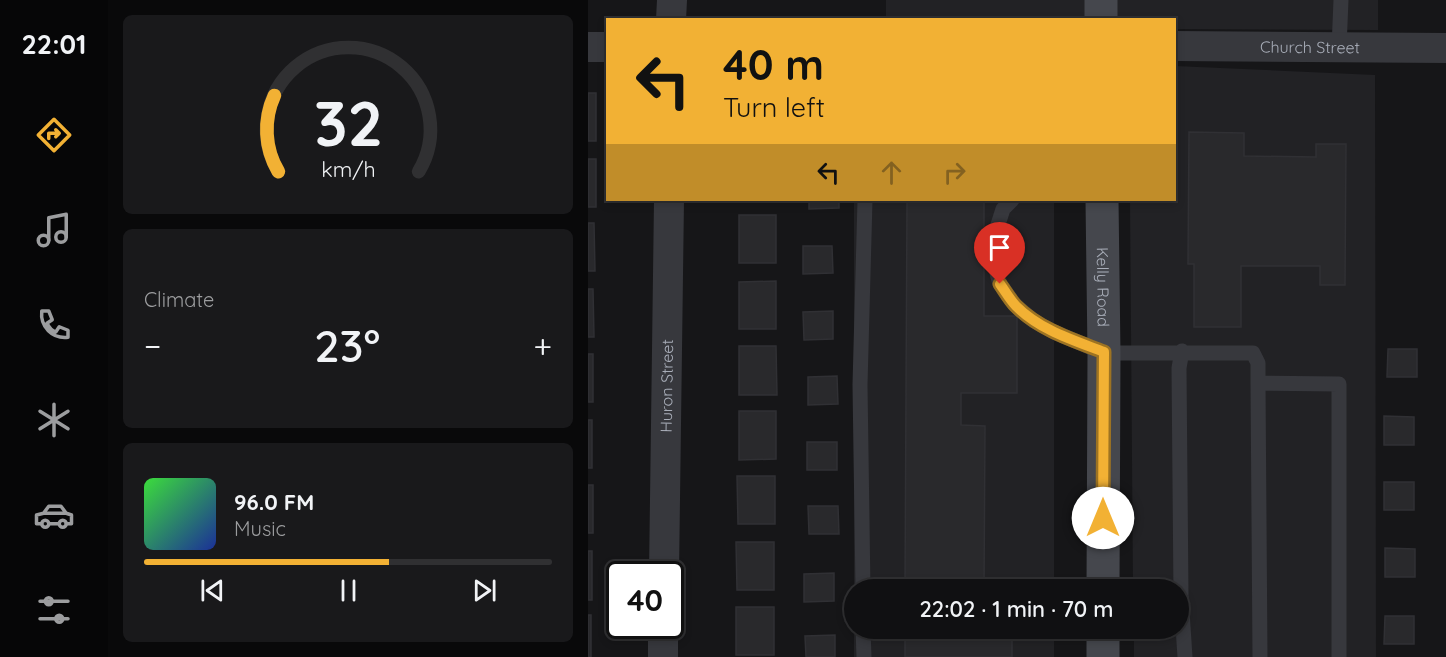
<!DOCTYPE html>
<html lang="en">
<head>
<meta charset="utf-8">
<style>
	:root { --surface:#101012; --page:#19191b; --text:#f1f3f6; --muted:#9c9d9f; --line:#303032; --accent:#f2b134 }
	body { margin:0; font-family:Quicksand,sans-serif; background:var(--page); color:var(--text); height:100vh; display:flex; flex-direction:column; font-size:22px; white-space:nowrap }
	* { box-sizing:border-box; margin:0 }
	p { font-size:20px; color:var(--muted) }
	.icon { flex:none; width:33px; height:33px; fill:none; stroke:currentColor; stroke-width:2; stroke-linecap:round; stroke-linejoin:round }
	.map { position:relative; flex:1; overflow:hidden }
	.details { display:flex; flex-direction:column; gap:15px; padding:15px; background:#09090a; width:480px }
	.details>* { flex:none }
	.top-card { position:absolute; left:18px; top:18px; width:570px; height:183px; border-radius:0px; box-shadow:0 3px 9px #0003,0 0 0 2px var(--line); background:#f2b134; color:#111; overflow:hidden }
	.speed { position:absolute; left:18px; top:561px; display:flex; gap:12px; font-size:30px; font-weight:700; text-align:center }
	.speed>* { display:grid; place-content:center; width:78px; height:78px; border-radius:50%; background:var(--surface); box-shadow:0 3px 9px #0003,0 0 0 2px var(--line); line-height:1 }
	.speed .limit { border:3px solid #111; border-radius:9px; background:#fff; color:#111 }
	.pin { position:absolute; display:grid; place-items:center; width:51px; height:51px; color:#fff; margin:-62px -26px; border-radius:50% 50% 50% 0; rotate:-45deg; box-shadow:0 0 6px #0007 }
	.pin .icon { rotate:45deg }
	.me { position:absolute; width:66px; margin:-33px; rotate:0deg; stroke-linejoin:round; filter:drop-shadow(0 0 4px #0008) }
	.turn { display:flex; align-items:center; gap:21px; height:126px; padding:0 18px; font-size:27px }
	.turn .icon { width:78px; height:78px; stroke-width:2.5 }
	.turn b { display:block; font-size:42px; line-height:51px }
	.lanes { display:flex; align-items:center; height:57px; padding:0 18px; background:#0003; justify-content:center; gap:30px; direction:ltr }
	.lanes .off { opacity:.35 }
	.big { font-size:45px; font-weight:600; line-height:1.1 }
	.details .card { flex:1; display:flex; flex-direction:column; justify-content:center; gap:9px; min-width:0; padding:0 21px; border-radius:9px; background:var(--page) }
	.details .dial { align-items:center; gap:0 }
	.dial svg { height:156px; overflow:visible; fill:none; stroke:var(--line); stroke-width:7; stroke-linecap:round; text-anchor:middle }
	.dial text { fill:var(--text); stroke:none }
	.song { display:flex; align-items:center; gap:18px }
	.cover { width:72px; height:72px; border-radius:9px; background:linear-gradient(135deg,hsl(120 70% 55%),hsl(230 70% 35%)) }
	.played { height:6px; border-radius:3px; background:linear-gradient(90deg,var(--accent) 60%,var(--line) 60%) }
	.keys { display:flex; justify-content:space-around; direction:ltr }
	.heat { display:flex; justify-content:space-between; align-items:center; font-size:33px; direction:ltr }
	.trip { position:absolute; left:256px; top:579px; width:345px; height:60px; border-radius:30px; background:var(--surface); box-shadow:0 3px 9px #0003,0 0 0 2px var(--line); font-weight:600; line-height:60px; text-align:center }
	main { display:flex; flex:1; min-height:0 }
	.tab-bar { display:flex; flex-direction:column; width:108px; justify-content:space-around; align-items:center; background:#060607; color:var(--muted) }
	.tab-bar .icon { width:42px; height:42px }
	.tab-bar .on { color:var(--accent) }
	.tab-bar b { font-size:27px; color:var(--text) }
	.map>svg:first-child { display:block }
	.built { fill:#222225 }
	.building { fill:#29292c; stroke:#303034; stroke-width:1.5 }
	.lines { fill:none; stroke-linecap:round; stroke-linejoin:round }
	.lane { stroke:#37383d; stroke-width:15 }
	.street { stroke:#37383d; stroke-width:30 }
	.secondary { stroke:#45474d; stroke-width:33 }
	.route-casing { stroke:#9d7322; stroke-width:15 }
	.route { stroke:#f2b134; stroke-width:10 }
	.labels { text-anchor:middle; dominant-baseline:central; stroke-width:6; stroke-linejoin:round; paint-order:stroke }
	.street-label { font-size:16px; fill:#a8adb8; stroke:#111113 }
</style>
</head>
<body>
<main>
<nav class="tab-bar">
<b>22:01</b>
<svg class="icon on" aria-label="directions" viewBox="0 0 24 24"><path d="M12 3l9 9-9 9-9-9zM9 14v-3h6M13 9l2 2-2 2"/></svg>
<svg class="icon" aria-label="music" viewBox="0 0 24 24"><path d="M9 18V5l10-2v13"/><circle cx="6" cy="18" r="3"/><circle cx="16" cy="16" r="3"/></svg>
<svg class="icon" aria-label="phone" viewBox="0 0 24 24"><path d="M5 4h4l2 5-3 2q2 4 5 5l2-3 5 2v4C11 20 4 13 5 4z"/></svg>
<svg class="icon" aria-label="climate" viewBox="0 0 24 24"><path d="M12 3v18M4 7l16 10M4 17L20 7"/></svg>
<svg class="icon" aria-label="car" viewBox="0 0 24 24"><path d="M5 17H2v-5l4-1 3-4h7l3 4 3 1v5h-3M9 17h6M6 11h13"/><circle cx="7" cy="17" r="2"/><circle cx="17" cy="17" r="2"/></svg>
<svg class="icon" aria-label="filters" viewBox="0 0 24 24"><path d="M4 7h16M4 17h16"/><circle cx="9" cy="7" r="2"/><circle cx="15" cy="17" r="2"/></svg>
</nav>
<section class="details">
<div class="card dial"><svg viewBox="0 0 100 80">
<path d="M14 69A42 42 0 1 1 86 69"/>
<path d="M14 69A42 42 0 0 1 12 30" stroke="#f2b134"/>
<text x="50" y="56" font-size="32" font-weight="700">32</text>
<text x="50" y="72" font-size="11">km/h</text>
</svg></div>
<div class="card"><p>Climate</p>
<div class="heat"><a>−</a><b class="big">23°</b><a>+</a></div>
</div>
<div class="card">
<div class="song"><i class="cover"></i><div><b>96.0 FM</b><p>Music</p></div></div>
<div class="played"></div>
<div class="keys"><svg class="icon" aria-label="previous" viewBox="0 0 24 24"><path d="M18 5L8 12l10 7zM5 5v14"/></svg><svg class="icon" aria-label="pause" viewBox="0 0 24 24"><path d="M8 5v14M16 5v14"/></svg><svg class="icon" aria-label="next" viewBox="0 0 24 24"><path d="M6 5l10 7-10 7zM19 5v14"/></svg></div>
</div>
</section>
<div class="map">
<svg width="858" height="657" viewBox="0 0 858 657">
	<rect width="100%" height="100%" fill="#161618"/>
	<path class="built" d="M298 0H790V30L587 29 586 20H298Z
		M587 66 787 75 788 657H546V629L591 628V590L545 589 542 200H586Z
		M266 200H466V589L267 590V628L466 629V657H266Z"/>
	<path class="building" d="M0 93H8V141H0Z
		M601 132 656 133V156L728 157V144H758L757 285H732V266H653V327H606V264H600Z
		M0 159H8V207H0Z
		M221 200H251V208L221 209Z
		M327 200H396V316H429V393H373V425L397 426 396 590H317L319 202H326Z
		M151 215H188V263H151Z
		M0 223H6L7 271H0Z
		M215 246H244L245 273 215 274Z
		M188 281V329H151V282Z
		M0 289H5L6 337H0Z
		M245 311V339L216 340 215 312Z
		M151 346H188L189 395H151Z
		M800 349H829V377H799Z
		M0 354H5V402H0Z
		M249 376 250 404 220 405V377Z
		M151 411H188V459L151 460Z
		M796 416 826 417V445H796Z
		M0 420H4V468H0Z
		M219 442H249V470H219Z
		M149 476H187V524H150Z
		M796 482H826V510H796Z
		M0 485H5V533H0Z
		M220 506H250L251 534H221Z
		M148 542H186V590H149Z
		M797 548 827 549V577H797Z
		M0 551H4V600H0Z
		M246 573V601L216 602V574Z
		M148 607H186V655H148Z
		M0 615H3V657H0Z
		M797 616H826V644H796Z
		M317 628H424V657H317Z
		M247 635V657H218L217 636Z"/>
	<g class="lines">
		<path class="lane" d="M751 48 753 0
			M408 231 415 209 424 200
			M407 266 412 284 427 305 446 321 466 332 516 353H665L670 363V383L751 384V657
			M670 383 672 657
			M275 590 272 385 277 200
			M591 596H593L597 657
			M593 596 591 368 594 351
			M275 628 276 657"/>
		<g class="street">
			<path d="M83 20 84 0"/>
			<path id="s1" d="M586 46 858 48"/>
			<path d="M0 47H20"/>
			<path id="s2" d="M76 574 81 200"/>
			<path d="M75 657V626"/>
		</g>
		<g class="secondary">
			<path d="M513 20V0"/>
			<path id="s3" d="M514 200 516 353 515 590"/>
			<path d="M515 657V628"/>
		</g>
	</g>
	<g class="lines">
		<defs>
			<path id="route" d="M412 284C417 291 422 300 428 306 452 330 485 340 516 352L515 518"/>
		</defs>
		<use href="#route" class="route-casing"/>
		<use href="#route" class="route"/>
	</g>
	<g class="labels">
		<g class="street-label">
			<text stroke="none"><textPath href="#s1" startOffset="136">Church Street</textPath></text>
			<text stroke="none"><textPath href="#s3" startOffset="87">Kelly Road</textPath></text>
			<text stroke="none"><textPath href="#s2" startOffset="188">Huron Street</textPath></text>
		</g>
	</g>
</svg>
<div class="speed"><div class="limit">40</div></div>
<div class="pin" style="left:412px;top:284px;background:#d93025"><svg class="icon" aria-label="arrive" viewBox="0 0 24 24"><path d="M6 21V4h12l-3 4 3 4H6"/></svg></div>
<svg class="me" style="left:515px;top:518px" viewBox="-20 -20 40 40"><circle r="19" fill="#fff"/><path d="M0-13L10 11 0 6-10 11z" fill="#f2b134"/></svg>
<div class="trip">22:02 · 1 min · 70 m</div>
<div class="top-card">
<div class="turn"><svg class="icon" aria-label="left" viewBox="0 0 24 24"><path d="M17 20v-9H6M10 6l-5 5 5 5"/></svg><div><b>40 m</b>Turn left</div></div>
<div class="lanes"><svg class="icon" aria-label="left" viewBox="0 0 24 24"><path d="M17 20v-9H6M10 6l-5 5 5 5"/></svg><svg class="icon off" aria-label="ahead" viewBox="0 0 24 24"><path d="M12 20V5M6 11l6-6 6 6"/></svg><svg class="icon off" aria-label="right" viewBox="0 0 24 24"><path d="M7 20v-9h11M14 6l5 5-5 5"/></svg></div>
</div>
</div>
</main>
</body>
</html>
